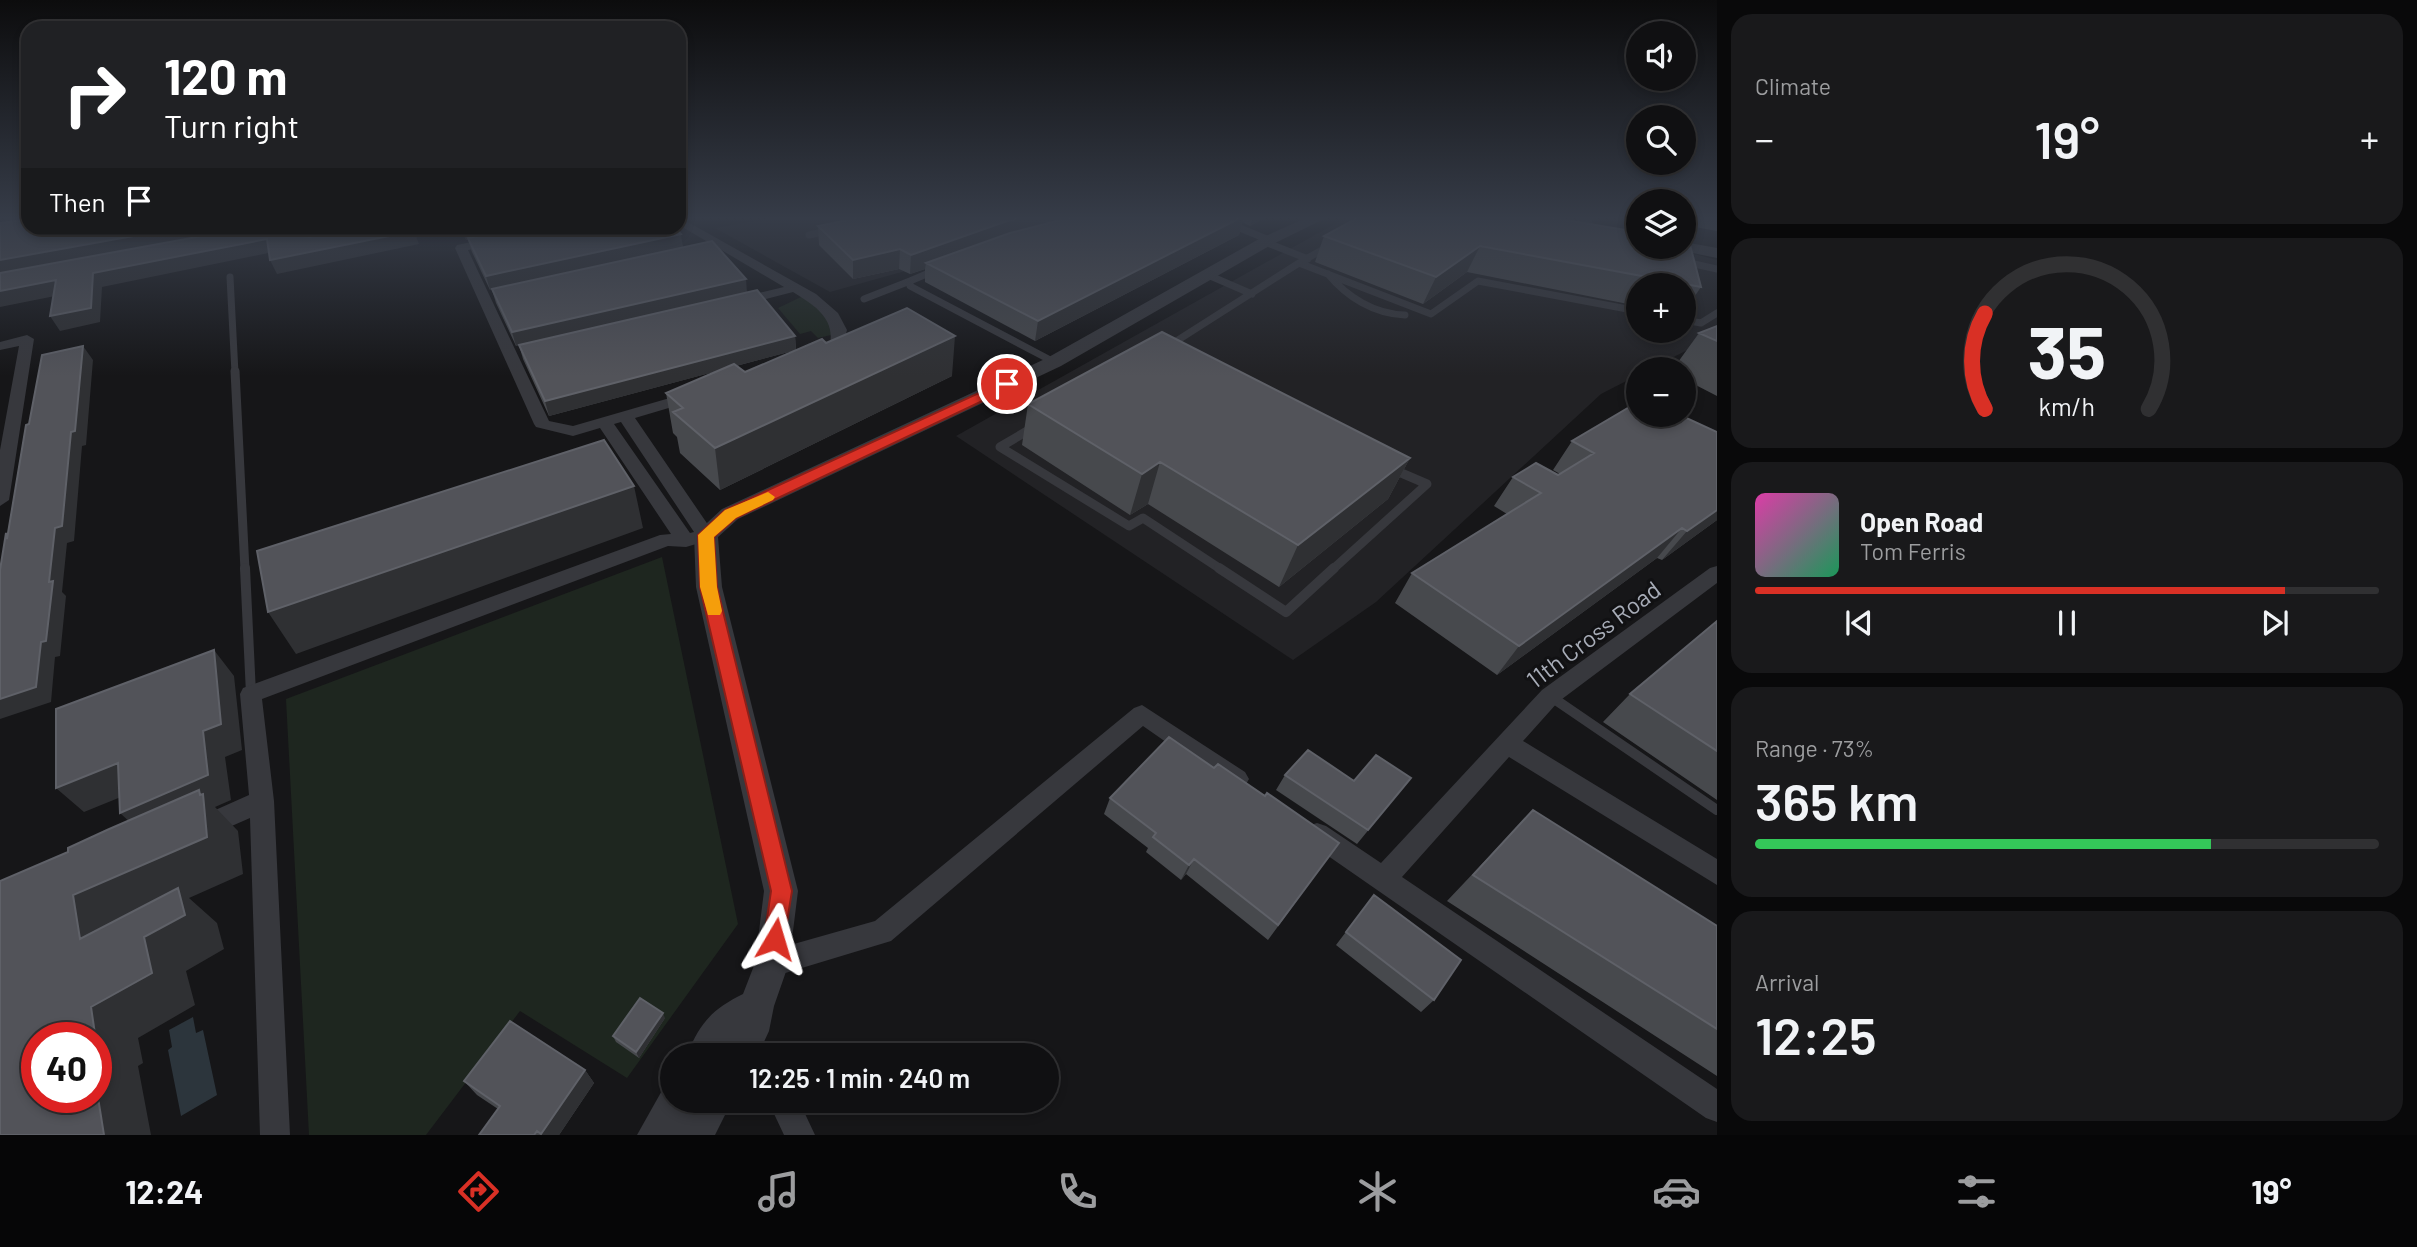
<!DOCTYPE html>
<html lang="en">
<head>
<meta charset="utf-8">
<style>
	:root { --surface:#101012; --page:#19191b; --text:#f1f3f6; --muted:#9c9d9f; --line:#303032; --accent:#d93025 }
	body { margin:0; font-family:Barlow,sans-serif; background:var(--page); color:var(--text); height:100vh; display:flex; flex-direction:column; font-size:26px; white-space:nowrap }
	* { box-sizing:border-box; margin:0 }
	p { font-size:23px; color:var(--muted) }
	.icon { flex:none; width:38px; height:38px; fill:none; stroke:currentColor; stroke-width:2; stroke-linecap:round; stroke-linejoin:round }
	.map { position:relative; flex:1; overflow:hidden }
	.side { display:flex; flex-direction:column; gap:14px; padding:14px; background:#09090a; width:700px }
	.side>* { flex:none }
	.banner { position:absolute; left:21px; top:21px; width:665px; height:214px; border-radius:21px; box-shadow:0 4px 10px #0003,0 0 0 2px var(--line); background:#202124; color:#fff; overflow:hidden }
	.controls { position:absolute; left:1626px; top:21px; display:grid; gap:14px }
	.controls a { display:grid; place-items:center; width:70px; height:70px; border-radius:50%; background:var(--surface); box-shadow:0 4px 10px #0003,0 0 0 2px var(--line); font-size:35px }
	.speed { position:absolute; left:21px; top:1022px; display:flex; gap:14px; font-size:35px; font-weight:700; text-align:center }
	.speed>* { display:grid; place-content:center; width:91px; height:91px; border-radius:50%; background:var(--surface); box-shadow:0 4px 10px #0003,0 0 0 2px var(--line); line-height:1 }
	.speed .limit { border:10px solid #d22; background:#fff; color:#111 }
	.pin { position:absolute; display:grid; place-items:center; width:60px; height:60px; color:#fff; margin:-30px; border:4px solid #fff; border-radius:50%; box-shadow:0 2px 7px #0007 }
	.me { position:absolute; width:77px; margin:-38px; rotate:7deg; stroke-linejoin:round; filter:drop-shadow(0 0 5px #0008) }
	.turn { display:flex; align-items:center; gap:24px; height:147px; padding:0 28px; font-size:32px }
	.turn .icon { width:91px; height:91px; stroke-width:2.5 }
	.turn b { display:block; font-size:49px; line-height:60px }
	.then { display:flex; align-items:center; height:66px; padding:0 28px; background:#0003; gap:14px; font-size:26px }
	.big { font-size:52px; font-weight:600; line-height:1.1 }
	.side .tile { flex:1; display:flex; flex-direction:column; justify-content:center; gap:10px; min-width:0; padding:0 24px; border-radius:21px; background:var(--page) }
	.side .dial { align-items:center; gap:0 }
	.dial svg { height:182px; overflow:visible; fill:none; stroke:var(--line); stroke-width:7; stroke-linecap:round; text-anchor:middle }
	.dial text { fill:var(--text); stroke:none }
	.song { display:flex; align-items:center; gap:21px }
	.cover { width:84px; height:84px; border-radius:10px; background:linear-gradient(135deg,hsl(320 70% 55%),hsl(150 70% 35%)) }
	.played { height:7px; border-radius:4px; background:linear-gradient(90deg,var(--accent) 85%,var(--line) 85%) }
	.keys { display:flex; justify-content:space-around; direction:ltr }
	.heat { display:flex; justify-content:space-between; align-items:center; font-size:38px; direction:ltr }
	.charge { height:10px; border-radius:5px; background:linear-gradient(90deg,#34c759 73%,var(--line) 0) }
	.trip { position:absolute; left:660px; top:1043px; width:399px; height:70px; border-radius:35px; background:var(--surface); box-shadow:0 4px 10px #0003,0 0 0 2px var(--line); font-weight:600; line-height:70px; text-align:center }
	.dock { display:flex; height:112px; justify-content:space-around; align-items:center; background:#060607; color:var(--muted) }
	.dock .icon { width:49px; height:49px }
	.dock .on { color:var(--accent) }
	.dock b { font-size:32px; color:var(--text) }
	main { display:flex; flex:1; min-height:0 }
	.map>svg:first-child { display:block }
	.built { fill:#222225; fill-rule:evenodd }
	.green { fill:#1e261f }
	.water { fill:#2c353c }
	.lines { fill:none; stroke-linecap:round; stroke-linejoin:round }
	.service-far2 { stroke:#37383d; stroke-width:7 }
	.service-far1 { stroke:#37383d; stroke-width:9 }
	.service { stroke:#37383d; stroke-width:10 }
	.minor { fill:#37383d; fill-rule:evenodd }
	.tertiary { fill:#37383d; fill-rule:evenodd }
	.wall { fill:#47494d }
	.shaded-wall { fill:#2f3033 }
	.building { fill:#525359; stroke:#5f6168; stroke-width:2 }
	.route { fill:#d93025; stroke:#8d1f18; stroke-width:2 }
	.slow { fill:#f59e0b }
	.labels { text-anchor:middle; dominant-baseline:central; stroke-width:6; stroke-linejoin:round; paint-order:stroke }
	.street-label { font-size:24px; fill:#a8adb8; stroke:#111113 }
</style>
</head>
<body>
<main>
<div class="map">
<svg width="1717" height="1135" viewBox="0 0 1717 1135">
	<rect width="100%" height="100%" fill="#161618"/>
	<path class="built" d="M776 217H1099L830 292 715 228Z
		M1347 217H1489L1638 247 1675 249 1717 260V335L1650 369H1638V375L1601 394 1376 602 1293 660 956 436ZM1638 285H1684V331H1638Z"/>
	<path class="green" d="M803 296 833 322 831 335 818 338 811 331 800 334 778 308Z
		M662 557 738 924 627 1078 520 1011 426 1135H309L286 699Z"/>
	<path class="water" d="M193 1017 196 1033 203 1030 217 1095 181 1116 168 1050 172 1047 169 1030Z"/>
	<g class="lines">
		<path class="service-far2" d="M1213 217 1269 240
			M809 235 832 230
			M1265 242 1308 259
			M1329 246 1299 263 1431 314 1478 281 1638 311
			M1681 261 1717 269
			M936 270 910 281V286L1054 362
			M1328 274C1347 297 1374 314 1405 315
			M1208 275 1252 294
			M230 277 235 373
			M864 299 910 281
			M1684 320 1701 323 1717 313
			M1167 347 1299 263"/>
		<path class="service-far1" d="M235 371 245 570
			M1034 427 1000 447 1129 526 1143 518 1222 570
			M1332 570 1427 484 1392 469"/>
		<path class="service" d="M245 568 251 694
			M1219 568 1286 612 1334 568
			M1550 696 1717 810"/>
		<path class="minor" d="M679 217 816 294 838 313 847 330 842 349 827 358H817L815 355 830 344C835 318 814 305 793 292L738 306 733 305V299L784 287 679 225Z
			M303 228H315L319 245 317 248H309Z
			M496 237 502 241 500 244 468 250 549 421 573 426 687 393H699L701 396 699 399 635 418 715 535 713 539 686 547 668 546 262 699 274 801 290 1135H260L250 818 202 839 193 836 190 828 193 820 249 795 240 694 243 688 660 535 671 534 600 428 573 436 536 427 534 424 455 248 457 245ZM621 422 694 532 690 533 614 424Z
			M27 335 34 339 9 500 0 506V450L19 346 0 350V342Z
			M1717 566V583L1558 702 1523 741 1717 859V885L1509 757 1402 877 1717 1089V1122L1706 1118 1308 842 1305 834 1308 826 1317 823 1326 826 1381 863 1542 690 1710 568Z
			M1142 705 1245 772 1249 779 1245 786 1237 789 1229 786 1143 726 891 941 772 977 762 973 758 963 762 953 875 921 1134 708Z
			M768 1101H799L815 1135H784Z"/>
		<path class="tertiary" d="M1308 217H1328L1271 245 1061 366 738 519 718 537 722 587 798 891 789 963 774 1006 769 1031 758 1055H687C700 1022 713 1009 743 994L755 963 764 891 696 587 694 535 722 509 1047 358 1259 239Z
			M1577 217H1591L1594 228 1592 231H1580Z
			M1684 242 1717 248V258L1678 250 1676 247H1684Z
			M672 1084V1101H732L715 1135H637L664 1087Z"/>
	</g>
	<path class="wall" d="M863 217H1266L1250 226 1242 222 1239 235 1035 341 925 282V269L910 274 899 269 853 279 819 245 818 226Z
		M1359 217 1701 287 1684 312V285H1638V306L1467 272 1423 304 1315 262 1324 236Z
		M1684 217H1717V231L1684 225Z
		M461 228H676L683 247 747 292 795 336 796 350 736 366 745 372 826 343 952 376 720 490 680 453 677 437 673 433 666 393 717 371 549 416 523 359 519 345 516 346 496 303 492 290H490L472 252 468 240H466Z
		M1717 326V396L1684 379V369H1673L1699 333Z
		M1028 404 1410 458 1388 499 1279 587 1148 504 1130 515 1022 445Z
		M1572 441 1717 520 1662 560 1657 558 1497 675 1395 603 1412 573 1507 514 1494 506 1513 477 1558 475 1560 474 1553 470Z
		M1717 621V800L1603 722 1630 694Z
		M1214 768 1265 796 1339 843 1268 940 1186 874 1181 880 1146 852 1148 848 1104 814 1110 798Z
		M1285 775 1354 781 1411 778 1357 844 1276 790Z
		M1533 810 1717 926V1076L1447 901Z
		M1374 895 1434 1000 1421 1012 1336 945Z
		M665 1018 639 1058 616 1042 613 1036Z
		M585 1070 594 1083 559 1135H479L498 1109 477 1095 464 1081Z"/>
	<path class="shaded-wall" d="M3 217H25L28 221 8 225Z
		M1024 217H1091L926 263 925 269 910 274 911 255 1007 221Z
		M1242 217H1244L1239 235 1035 341 1038 321Z
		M1253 217H1266L1250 226Z
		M178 228H257L0 276V260Z
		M462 228H537L466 240Z
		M414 231 419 244 277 274 270 260Z
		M681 234 683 248 490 290 486 276Z
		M267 239 273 252 102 287 100 322 60 331 50 316 93 273Z
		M1480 246 1467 272 1423 304 1436 277Z
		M900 249 899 269 853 279V260Z
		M746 279 747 293 516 346 512 332Z
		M56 280 65 294 0 307V291Z
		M795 336 796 350 549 416 545 401Z
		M955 336 952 376 720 490 715 448Z
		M83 346 93 360 86 445 82 446 74 541 67 543 62 592 66 596 60 656 55 657 51 702 0 719V699L41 642 55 528Z
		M1410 458 1388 499 1279 587 1298 545Z
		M1160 462 1148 504 1130 515 1142 474Z
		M634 486 643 528 296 654 268 612Z
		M1717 510V520L1662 560 1687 531Z
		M1682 528 1657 558 1497 675 1519 646Z
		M214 650 234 676 242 750 225 757 231 800 215 807 238 831 243 874 189 898 217 923 224 949 186 971 195 1005 138 1038 143 1063 138 1066 151 1135H104L96 1085V1038H89L80 939 73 895 146 837 120 813 203 731Z
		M118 763 143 788 84 812 56 788Z
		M1194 859 1186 874 1181 880 1189 865Z
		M663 1013 665 1018 639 1058 636 1052Z
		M585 1070 594 1083 559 1135H541Z"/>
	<path class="building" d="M27 217H28V228H178L0 260V223L24 220Z
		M863 217H1024L1007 221 911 255 900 249 853 260 818 226Z
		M1072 217H1242L1038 321 926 263 1010 233Z
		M1359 217H1548L1638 232V247H1684V240L1689 241 1701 287 1480 246 1436 277 1324 236Z
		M246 228H299L301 236 311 237 315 233 314 228H413L414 231 270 260 267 239 93 273 91 308 50 316 56 280 0 291V273Z
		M528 228H676L681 234 486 276 468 238Z
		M712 241 746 279 512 332 492 289Z
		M757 290 795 336 545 401 519 345Z
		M907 308 955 336 715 448 673 412 683 408 666 393 734 364 745 372 822 339 826 343Z
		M1717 326V341L1699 333Z
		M1162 332 1410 458 1298 545 1160 462 1142 474 1028 404Z
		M83 346 75 431 71 432 62 526 55 528 49 582 53 581 46 641 41 642 36 687 0 699V570L6 533 7 539 26 425 29 424 42 355Z
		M1638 402V415H1680L1717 432V510L1687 531 1682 528 1519 646 1412 573 1541 493 1513 477 1536 463 1558 475 1594 453 1572 441Z
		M604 440 634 486 268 612 257 551Z
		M1717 621V751L1630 694Z
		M214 650 221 724 203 731 208 775 120 813 118 763 56 788V709Z
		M1169 737 1214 768 1218 764 1265 796 1267 793 1339 843 1278 925 1194 859 1189 865 1153 837 1156 833 1110 798Z
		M1308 750 1354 781 1376 755 1411 778 1368 830 1285 775Z
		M199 790 200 795 203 794 207 837 73 895 80 939 178 888 185 915 144 937 152 973 91 1007 95 1034 89 1038H37V1097H96V1085L104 1135H0V881L68 852V848L107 830Z
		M1533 810 1717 926V1029L1473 875Z
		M1374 895 1461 960 1434 1000 1346 932Z
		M640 998 663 1013 636 1052 613 1036Z
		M510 1021 585 1070 541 1134 537 1131 534 1135H479L500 1106 464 1081Z"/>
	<linearGradient id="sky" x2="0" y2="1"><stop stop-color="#0c0c0d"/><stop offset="0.58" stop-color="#363c48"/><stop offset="1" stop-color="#363c48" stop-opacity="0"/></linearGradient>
	<rect width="1717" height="376" fill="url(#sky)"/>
	<path class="route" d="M1007 380 1012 381V387L736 518 714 537 717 587 792 891 783 947 775 950 767 947 764 939 771 891 700 587 698 535 725 510Z"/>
	<path class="slow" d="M768 492 775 497 773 500 736 518 714 537 717 587 722 611 720 615H708L700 587 698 535 725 510Z"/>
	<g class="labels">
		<g class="street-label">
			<text transform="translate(1593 634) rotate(-37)">11th Cross Road</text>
		</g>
	</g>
</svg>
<div class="controls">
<a><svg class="icon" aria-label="sound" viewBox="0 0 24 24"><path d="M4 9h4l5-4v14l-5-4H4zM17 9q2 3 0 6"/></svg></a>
<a><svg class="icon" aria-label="search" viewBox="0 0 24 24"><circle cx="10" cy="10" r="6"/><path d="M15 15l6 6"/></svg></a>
<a><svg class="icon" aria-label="layers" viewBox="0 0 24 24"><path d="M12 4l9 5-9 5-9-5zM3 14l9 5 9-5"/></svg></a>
<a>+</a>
<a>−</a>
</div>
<div class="speed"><div class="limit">40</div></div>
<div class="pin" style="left:1007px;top:384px;background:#d93025"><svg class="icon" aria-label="arrive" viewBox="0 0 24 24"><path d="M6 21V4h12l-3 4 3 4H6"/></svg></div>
<svg class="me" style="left:775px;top:939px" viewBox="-20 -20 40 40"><path d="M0-17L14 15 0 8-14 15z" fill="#d93025" stroke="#fff" stroke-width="4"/></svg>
<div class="trip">12:25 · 1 min · 240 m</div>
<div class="banner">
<div class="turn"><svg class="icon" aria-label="right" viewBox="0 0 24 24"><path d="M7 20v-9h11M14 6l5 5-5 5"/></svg><div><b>120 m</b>Turn right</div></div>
<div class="then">Then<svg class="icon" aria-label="arrive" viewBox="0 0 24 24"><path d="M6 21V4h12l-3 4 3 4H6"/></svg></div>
</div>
</div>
<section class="side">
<div class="tile"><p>Climate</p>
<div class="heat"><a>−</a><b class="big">19°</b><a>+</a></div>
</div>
<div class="tile dial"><svg viewBox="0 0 100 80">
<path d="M14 69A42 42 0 1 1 86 69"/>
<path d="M14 69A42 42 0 0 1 14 27" stroke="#d93025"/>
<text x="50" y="56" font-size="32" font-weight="700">35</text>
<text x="50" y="72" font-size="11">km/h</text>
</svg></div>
<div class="tile">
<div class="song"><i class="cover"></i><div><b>Open Road</b><p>Tom Ferris</p></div></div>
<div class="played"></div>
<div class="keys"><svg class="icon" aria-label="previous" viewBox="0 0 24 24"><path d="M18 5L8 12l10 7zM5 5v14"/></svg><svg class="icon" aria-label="pause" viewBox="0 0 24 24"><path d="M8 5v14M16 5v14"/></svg><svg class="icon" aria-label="next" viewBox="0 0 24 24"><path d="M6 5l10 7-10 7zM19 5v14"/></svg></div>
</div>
<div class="tile"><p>Range · 73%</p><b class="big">365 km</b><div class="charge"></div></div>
<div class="tile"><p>Arrival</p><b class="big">12:25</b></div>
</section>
</main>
<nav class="dock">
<b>12:24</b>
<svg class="icon on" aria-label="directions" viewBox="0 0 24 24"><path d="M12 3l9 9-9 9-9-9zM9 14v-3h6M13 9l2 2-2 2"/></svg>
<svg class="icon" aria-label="music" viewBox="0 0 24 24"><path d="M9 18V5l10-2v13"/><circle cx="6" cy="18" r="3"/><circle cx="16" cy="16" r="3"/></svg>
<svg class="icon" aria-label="phone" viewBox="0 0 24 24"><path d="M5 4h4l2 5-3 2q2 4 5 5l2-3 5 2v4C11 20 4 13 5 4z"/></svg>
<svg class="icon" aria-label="climate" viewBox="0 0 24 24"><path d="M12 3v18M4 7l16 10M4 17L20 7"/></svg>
<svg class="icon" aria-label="car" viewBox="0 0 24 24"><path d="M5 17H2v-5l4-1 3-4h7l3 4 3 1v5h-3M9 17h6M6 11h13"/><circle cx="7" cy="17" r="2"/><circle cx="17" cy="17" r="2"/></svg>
<svg class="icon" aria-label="filters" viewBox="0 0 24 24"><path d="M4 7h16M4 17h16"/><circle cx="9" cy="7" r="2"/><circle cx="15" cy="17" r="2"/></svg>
<b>19°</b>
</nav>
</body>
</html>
